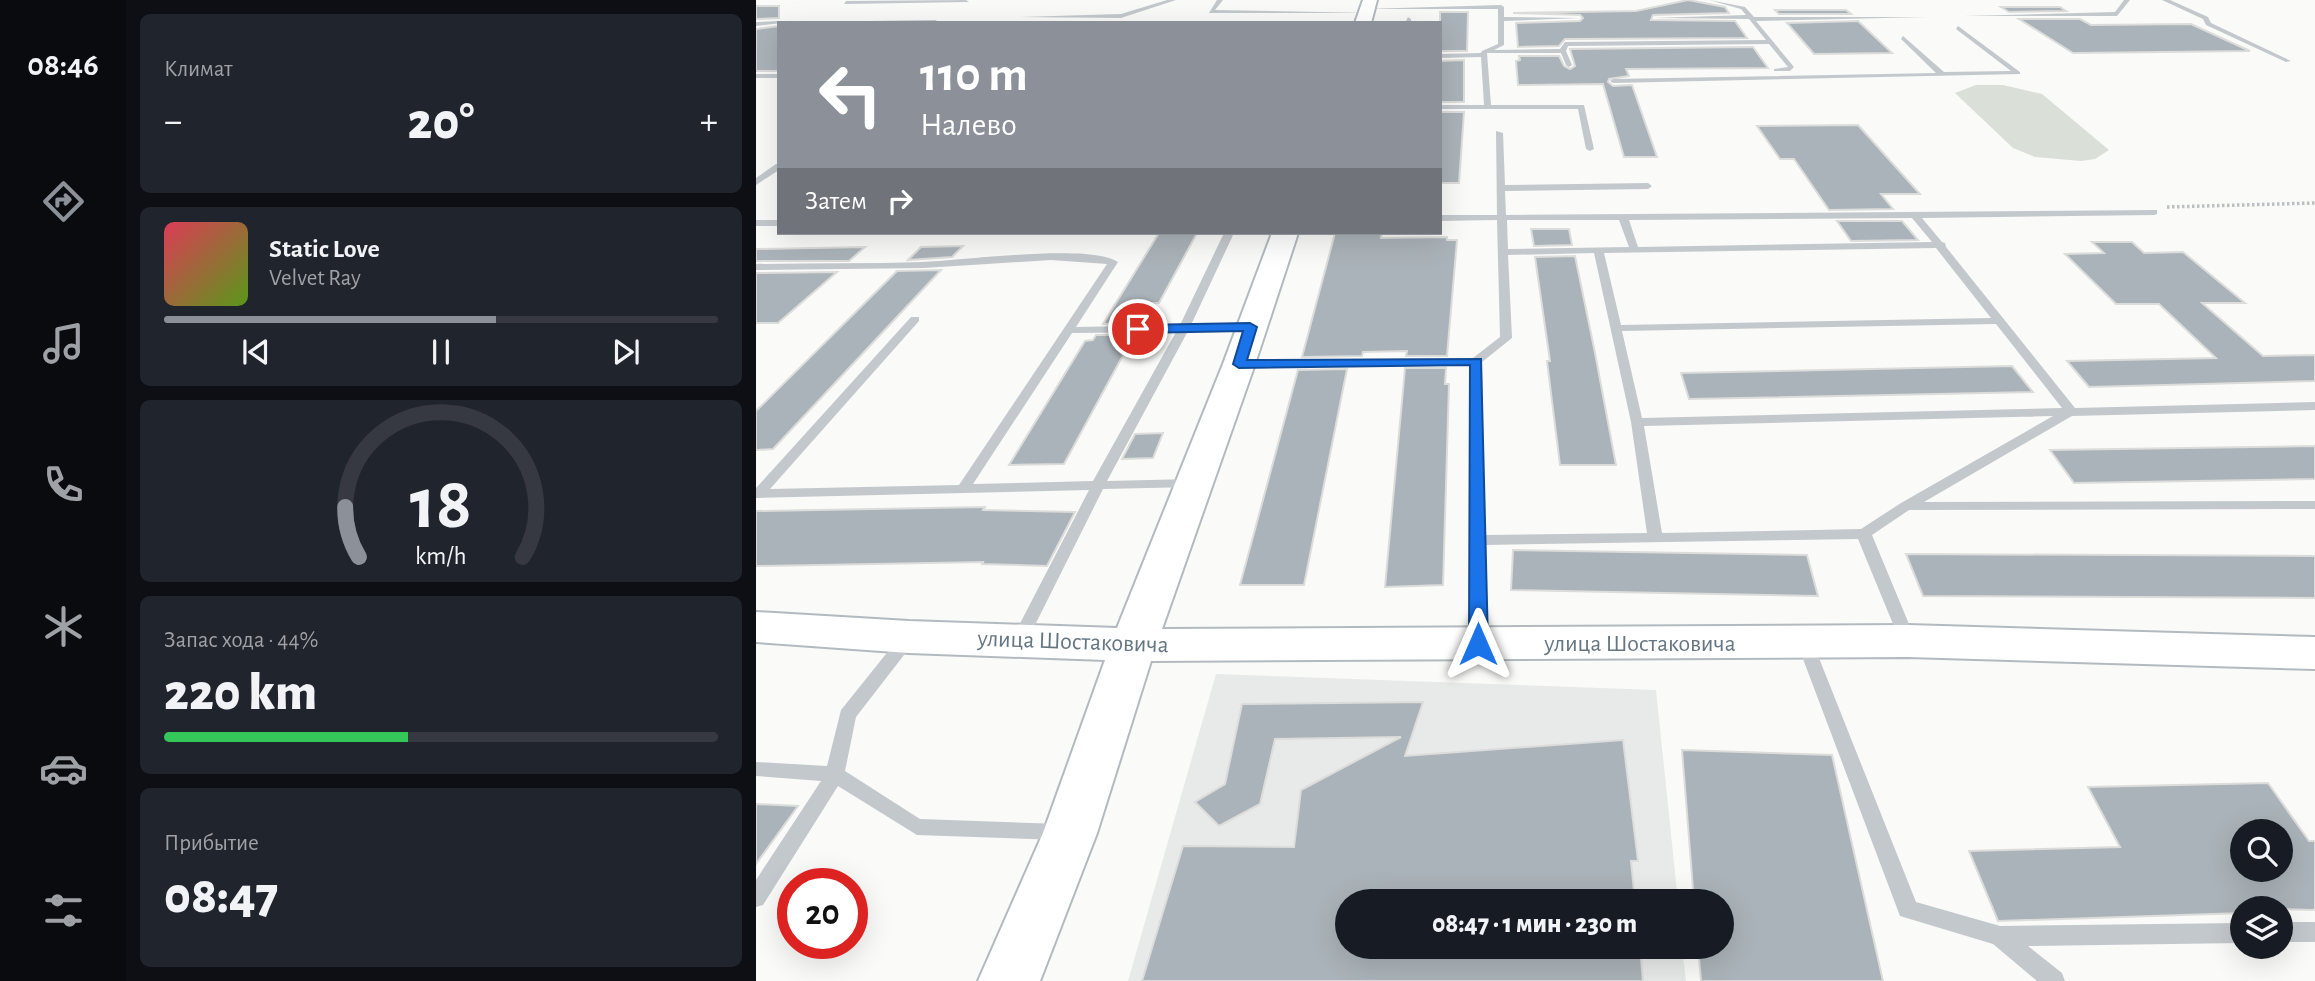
<!DOCTYPE html>
<html lang="ru">
<head>
<meta charset="utf-8">
<style>
	:root { --surface:#171b24; --page:#20242c; --text:#f1f3f6; --muted:#9ea1a6; --line:#363941; --accent:#8c9099 }
	body { margin:0; font-family:"Alegreya Sans",sans-serif; background:var(--page); color:var(--text); height:100vh; display:flex; flex-direction:column; font-size:26px; white-space:nowrap }
	* { box-sizing:border-box; margin:0 }
	p { font-size:23px; color:var(--muted) }
	.icon { flex:none; width:38px; height:38px; fill:none; stroke:currentColor; stroke-width:2; stroke-linecap:round; stroke-linejoin:round }
	.map { position:relative; flex:1; overflow:hidden }
	.sheet { display:flex; flex-direction:column; gap:14px; padding:14px; background:#0d0f14; width:630px }
	.sheet>* { flex:none }
	.hud { position:absolute; left:21px; top:21px; width:665px; height:214px; border-radius:0px; box-shadow:0 7px 28px #0002; background:#8c9099; color:#fff; overflow:hidden }
	.fabs { position:absolute; left:1474px; top:819px; display:grid; gap:14px }
	.fabs a { display:grid; place-items:center; width:63px; height:63px; border-radius:50%; background:var(--surface); box-shadow:0 7px 28px #0002; font-size:35px }
	.speed { position:absolute; left:21px; top:868px; display:flex; gap:14px; font-size:35px; font-weight:700; text-align:center }
	.speed>* { display:grid; place-content:center; width:91px; height:91px; border-radius:50%; background:var(--surface); box-shadow:0 7px 28px #0002; line-height:1 }
	.speed .limit { border:10px solid #d22; background:#fff; color:#111 }
	.pin { position:absolute; display:grid; place-items:center; width:60px; height:60px; color:#fff; margin:-30px; border:4px solid #fff; border-radius:50%; box-shadow:0 2px 7px #0007 }
	.me { position:absolute; width:77px; margin:-38px; rotate:0deg; stroke-linejoin:round; filter:drop-shadow(0 0 5px #0008) }
	.turn { display:flex; align-items:center; gap:24px; height:147px; padding:0 28px; font-size:32px }
	.turn .icon { width:91px; height:91px; stroke-width:2.5 }
	.turn b { display:block; font-size:49px; line-height:60px }
	.then { display:flex; align-items:center; height:66px; padding:0 28px; background:#0003; gap:14px; font-size:26px }
	.big { font-size:52px; font-weight:800; line-height:1.1 }
	.sheet .card { flex:1; display:flex; flex-direction:column; justify-content:center; gap:10px; min-width:0; padding:0 24px; border-radius:10px; background:var(--page) }
	.sheet .dial { align-items:center; gap:0 }
	.dial svg { height:182px; overflow:visible; fill:none; stroke:var(--line); stroke-width:7; stroke-linecap:round; text-anchor:middle }
	.dial text { fill:var(--text); stroke:none }
	.song { display:flex; align-items:center; gap:21px }
	.cover { width:84px; height:84px; border-radius:10px; background:linear-gradient(135deg,hsl(350 70% 55%),hsl(90 70% 35%)) }
	.played { height:7px; border-radius:4px; background:linear-gradient(90deg,var(--accent) 60%,var(--line) 60%) }
	.keys { display:flex; justify-content:space-around; direction:ltr }
	.heat { display:flex; justify-content:space-between; align-items:center; font-size:38px; direction:ltr }
	.charge { height:10px; border-radius:5px; background:linear-gradient(90deg,#34c759 44%,var(--line) 0) }
	.trip { position:absolute; left:579px; top:889px; width:399px; height:70px; border-radius:35px; background:var(--surface); box-shadow:0 7px 28px #0002; font-weight:800; line-height:70px; text-align:center }
	main { display:flex; flex:1; min-height:0 }
	.dock { display:flex; flex-direction:column; width:126px; justify-content:space-around; align-items:center; background:#090b0e; color:var(--muted) }
	.dock .icon { width:49px; height:49px }
	.dock .active { color:var(--accent) }
	.dock b { font-size:32px; color:var(--text) }
	.map>svg:first-child { display:block }
	.built { fill:#e8e9e9 }
	.green { fill:#dadfd7 }
	.building { fill:#aab3b9; stroke:#dcdcda; stroke-width:2; fill-rule:evenodd }
	.lines { fill:none; stroke-linecap:round; stroke-linejoin:round }
	.secondary-casing { stroke:#b3babf; stroke-width:4 }
	.path { stroke:#bbbfc2; stroke-width:3.5; stroke-dasharray:2.5 2.5; stroke-linecap:butt }
	.lane { fill:#c3c8cc; fill-rule:evenodd }
	.secondary { fill:#fff; fill-rule:evenodd }
	.route { fill:#1a73e8; stroke:#114b97; stroke-width:2 }
	.labels { text-anchor:middle; dominant-baseline:central; stroke-width:7; stroke-linejoin:round; paint-order:stroke }
	.street-label { font-size:24px; fill:#657683; stroke:#fff }
</style>
</head>
<body>
<main>
<nav class="dock">
<b>08:46</b>
<svg class="icon active" aria-label="directions" viewBox="0 0 24 24"><path d="M12 3l9 9-9 9-9-9zM9 14v-3h6M13 9l2 2-2 2"/></svg>
<svg class="icon" aria-label="music" viewBox="0 0 24 24"><path d="M9 18V5l10-2v13"/><circle cx="6" cy="18" r="3"/><circle cx="16" cy="16" r="3"/></svg>
<svg class="icon" aria-label="phone" viewBox="0 0 24 24"><path d="M5 4h4l2 5-3 2q2 4 5 5l2-3 5 2v4C11 20 4 13 5 4z"/></svg>
<svg class="icon" aria-label="climate" viewBox="0 0 24 24"><path d="M12 3v18M4 7l16 10M4 17L20 7"/></svg>
<svg class="icon" aria-label="car" viewBox="0 0 24 24"><path d="M5 17H2v-5l4-1 3-4h7l3 4 3 1v5h-3M9 17h6M6 11h13"/><circle cx="7" cy="17" r="2"/><circle cx="17" cy="17" r="2"/></svg>
<svg class="icon" aria-label="filters" viewBox="0 0 24 24"><path d="M4 7h16M4 17h16"/><circle cx="9" cy="7" r="2"/><circle cx="15" cy="17" r="2"/></svg>
</nav>
<section class="sheet">
<div class="card"><p>Климат</p>
<div class="heat"><a>−</a><b class="big">20°</b><a>+</a></div>
</div>
<div class="card">
<div class="song"><i class="cover"></i><div><b>Static Love</b><p>Velvet Ray</p></div></div>
<div class="played"></div>
<div class="keys"><svg class="icon" aria-label="previous" viewBox="0 0 24 24"><path d="M18 5L8 12l10 7zM5 5v14"/></svg><svg class="icon" aria-label="pause" viewBox="0 0 24 24"><path d="M8 5v14M16 5v14"/></svg><svg class="icon" aria-label="next" viewBox="0 0 24 24"><path d="M6 5l10 7-10 7zM19 5v14"/></svg></div>
</div>
<div class="card dial"><svg viewBox="0 0 100 80">
<path d="M14 69A42 42 0 1 1 86 69"/>
<path d="M14 69A42 42 0 0 1 8 47" stroke="#8c9099"/>
<text x="50" y="56" font-size="32" font-weight="700">18</text>
<text x="50" y="72" font-size="11">km/h</text>
</svg></div>
<div class="card"><p>Запас хода · 44%</p><b class="big">220 km</b><div class="charge"></div></div>
<div class="card"><p>Прибытие</p><b class="big">08:47</b></div>
</section>
<div class="map">
<svg width="1559" height="981" viewBox="0 0 1559 981">
	<rect width="100%" height="100%" fill="#fafaf8"/>
	<path class="built" d="M460 674 900 690 922 901H592V947H926L930 981H372Z"/>
	<path class="green" d="M1220 85H1247L1286 94 1353 150 1339 159 1325 161 1279 157 1257 148 1199 93Z"/>
	<path class="building" d="M932 0 969 7 973 13 897 15 895 20 979 21 991 38 809 39 803 46 762 47 760 23 824 21 827 18 824 15 757 13 880 11Z
		M0 6H23V18L0 19Z
		M1245 7H1304L1310 11 1253 12Z
		M1019 10H1090L1095 14H1023Z
		M684 12H712L711 51H684Z
		M1263 19H1324L1335 25 1435 24 1494 51 1317 53Z
		M1102 21 1136 53 1058 54 1031 23Z
		M23 26V71H0V29Z
		M997 47 1012 68 870 69 873 76 853 79 852 82 857 86 876 85 901 157H868L847 84 762 85 760 61 764 60 763 56H803L808 66 814 69 819 66 814 49Z
		M708 60V102H684V61Z
		M684 112H708L703 183H684Z
		M1102 125 1164 194H1125L1137 209 1073 210 1038 159H1024L1001 126Z
		M1081 221H1146L1162 240 1095 241Z
		M775 229H813L816 245 778 246Z
		M403 233H441L403 303H395L384 323 347 324Z
		M579 233H626L625 238 691 237V240H701L691 356H650L651 351 607 352 606 356 546 357Z
		M1336 242H1376L1388 253 1427 252 1489 303H1446L1507 356 1559 355V381L1333 387 1311 361 1460 358 1403 304H1360L1309 254 1348 253Z
		M207 246 196 257 152 260 165 247Z
		M109 247 93 261H0V249Z
		M819 256 839 353 860 465H804L791 361H794L779 257Z
		M185 270 17 449 0 450V411L141 271Z
		M81 272 22 323H0V273Z
		M340 335H378L308 464 253 465 329 341 337 340Z
		M1256 366 1277 392 933 399 925 373Z
		M649 368H690L689 384H693L687 585 629 587Z
		M591 369 548 585H484L542 370Z
		M407 433 397 458 366 459 379 434Z
		M1559 446V479L1318 483 1294 450Z
		M229 507 227 510 319 512 291 566 226 564 227 562 0 566V511Z
		M757 550 1051 555 1062 596 755 590Z
		M1150 554 1559 556V598L1167 596Z
		M667 702 649 756 867 740 882 861H875L879 901H592V947H884L887 981H386L427 846 538 847 545 790 645 737 519 739 504 804 463 826 439 802 469 784 486 704Z
		M926 750 1076 755 1127 981H945L942 947H966V901H938Z
		M1512 783 1553 841H1559V910L1486 908V913L1242 921 1213 851 1364 847 1332 787ZM1486 831H1524V870H1486Z
		M0 804 42 806 0 864Z"/>
	<g class="lines">
		<defs>
			<path id="secondary" d="M607 0H621L615 23H599Z
				M516 233H542L499 364 406 629 1152 625 1559 637V669L1152 657 395 661 341 833 284 981H222L287 833 349 660 153 653 0 642V612L153 621 361 628 467 364Z"/>
		</defs>
		<use href="#secondary" class="secondary-casing"/>
		<path class="path" d="M1411 207 1559 203"/>
		<path class="lane" d="M411 0H420L365 18 264 17 365 14Z
			M461 0H467L459 10 613 13H453Z
			M953 0 989 7 998 17H1171L1000 21 1038 67 1034 71H1018V69L1032 67 1013 44 812 46 810 51 816 65 813 67 810 65 805 53H731L735 105H828L838 149 834 151 830 149 822 109H684V105H728L725 57 684 58V54L725 53 726 51 742 44V9H608L745 5 748 7V17L824 18 748 21V45L738 50 804 49 809 42 1010 40 993 19 897 18 990 15 985 9Z
			M1368 0H1374L1361 16H1208L1359 12Z
			M1406 0H1414L1452 17 1455 23 1535 61 1530 62 1450 25 1447 19Z
			M90 1 210 0 213 2 88 4Z
			M652 17 655 19V23H649Z
			M180 20 182 23H110L113 21Z
			M0 22 23 21 26 23 0 26Z
			M1202 26 1264 72V74L857 83 854 81 857 79 1180 73 1145 39 1147 36 1188 72 1255 71 1200 29Z
			M0 74H23V78H0Z
			M740 131 747 133 749 185 892 183 896 186 892 189 749 191 750 215 1401 210V214L1398 215 1166 218 1186 242 1189 243 1190 247 1319 408 1559 402V410L1316 416 1168 502 1559 501V509L1153 510 1116 535 1160 641 1158 645H1146L1144 641 1102 539 729 545 730 644 728 648H716L714 644V365L483 368 477 364 483 360 717 358 744 337 741 220 684 221V215H741ZM1156 218 1176 242 882 247 873 220ZM751 220H863L873 247 752 249ZM1180 248 1235 318 865 325 848 253ZM838 253 875 422 891 533 729 535 726 362 756 338 752 255ZM1240 324 1306 408 886 418 866 331ZM1297 416 1145 503 1105 529 906 533 888 426Z
			M20 164H23V170L0 185V178Z
			M0 220H23V226H0Z
			M468 233H478L435 325 494 324 500 327 494 330 432 331 351 481 437 479 444 483 437 487 347 489 269 645H257L255 641 333 490 0 498V488L155 317H163V321L14 489 203 485 351 264 295 260 168 268 0 270V264C55 263 111 264 166 262 205 261 334 243 362 262L320 327 424 325ZM420 332 337 481 217 484 316 333Z
			M152 632 158 634 160 638 158 642 100 717 89 771 164 819 305 824 312 826 315 832 312 838 305 840 161 835 82 786 7 905 0 907V880L65 781 0 776V762L71 766 85 710 146 634Z
			M1049 637 1055 639 1057 643 1160 902 1244 926 1486 923V943L1272 946 1306 973 1309 981H1281L1237 944 1144 916 1041 643 1043 639Z
			M1524 922H1559V942H1524Z"/>
		<use href="#secondary" class="secondary"/>
	</g>
	<path class="route" d="M494 323 501 327 491 360 725 359 732 644 729 649H716L713 644 714 365 483 368 477 364 487 331 382 333 375 329 382 325Z"/>
	<g class="labels">
		<g class="street-label">
			<text transform="translate(317 642) rotate(2)">улица Шостаковича</text>
			<text x="884" y="644">улица Шостаковича</text>
		</g>
	</g>
</svg>
<div class="fabs">
<a><svg class="icon" aria-label="search" viewBox="0 0 24 24"><circle cx="10" cy="10" r="6"/><path d="M15 15l6 6"/></svg></a>
<a><svg class="icon" aria-label="layers" viewBox="0 0 24 24"><path d="M12 4l9 5-9 5-9-5zM3 14l9 5 9-5"/></svg></a>
</div>
<div class="speed"><div class="limit">20</div></div>
<div class="pin" style="left:382px;top:329px;background:#d93025"><svg class="icon" aria-label="arrive" viewBox="0 0 24 24"><path d="M6 21V4h12l-3 4 3 4H6"/></svg></div>
<svg class="me" style="left:722px;top:644px" viewBox="-20 -20 40 40"><path d="M0-17L14 15 0 8-14 15z" fill="#1a73e8" stroke="#fff" stroke-width="4"/></svg>
<div class="trip">08:47 · 1 мин · 230 m</div>
<div class="hud">
<div class="turn"><svg class="icon" aria-label="left" viewBox="0 0 24 24"><path d="M17 20v-9H6M10 6l-5 5 5 5"/></svg><div><b>110 m</b>Налево</div></div>
<div class="then">Затем<svg class="icon" aria-label="right" viewBox="0 0 24 24"><path d="M7 20v-9h11M14 6l5 5-5 5"/></svg></div>
</div>
</div>
</main>
</body>
</html>
